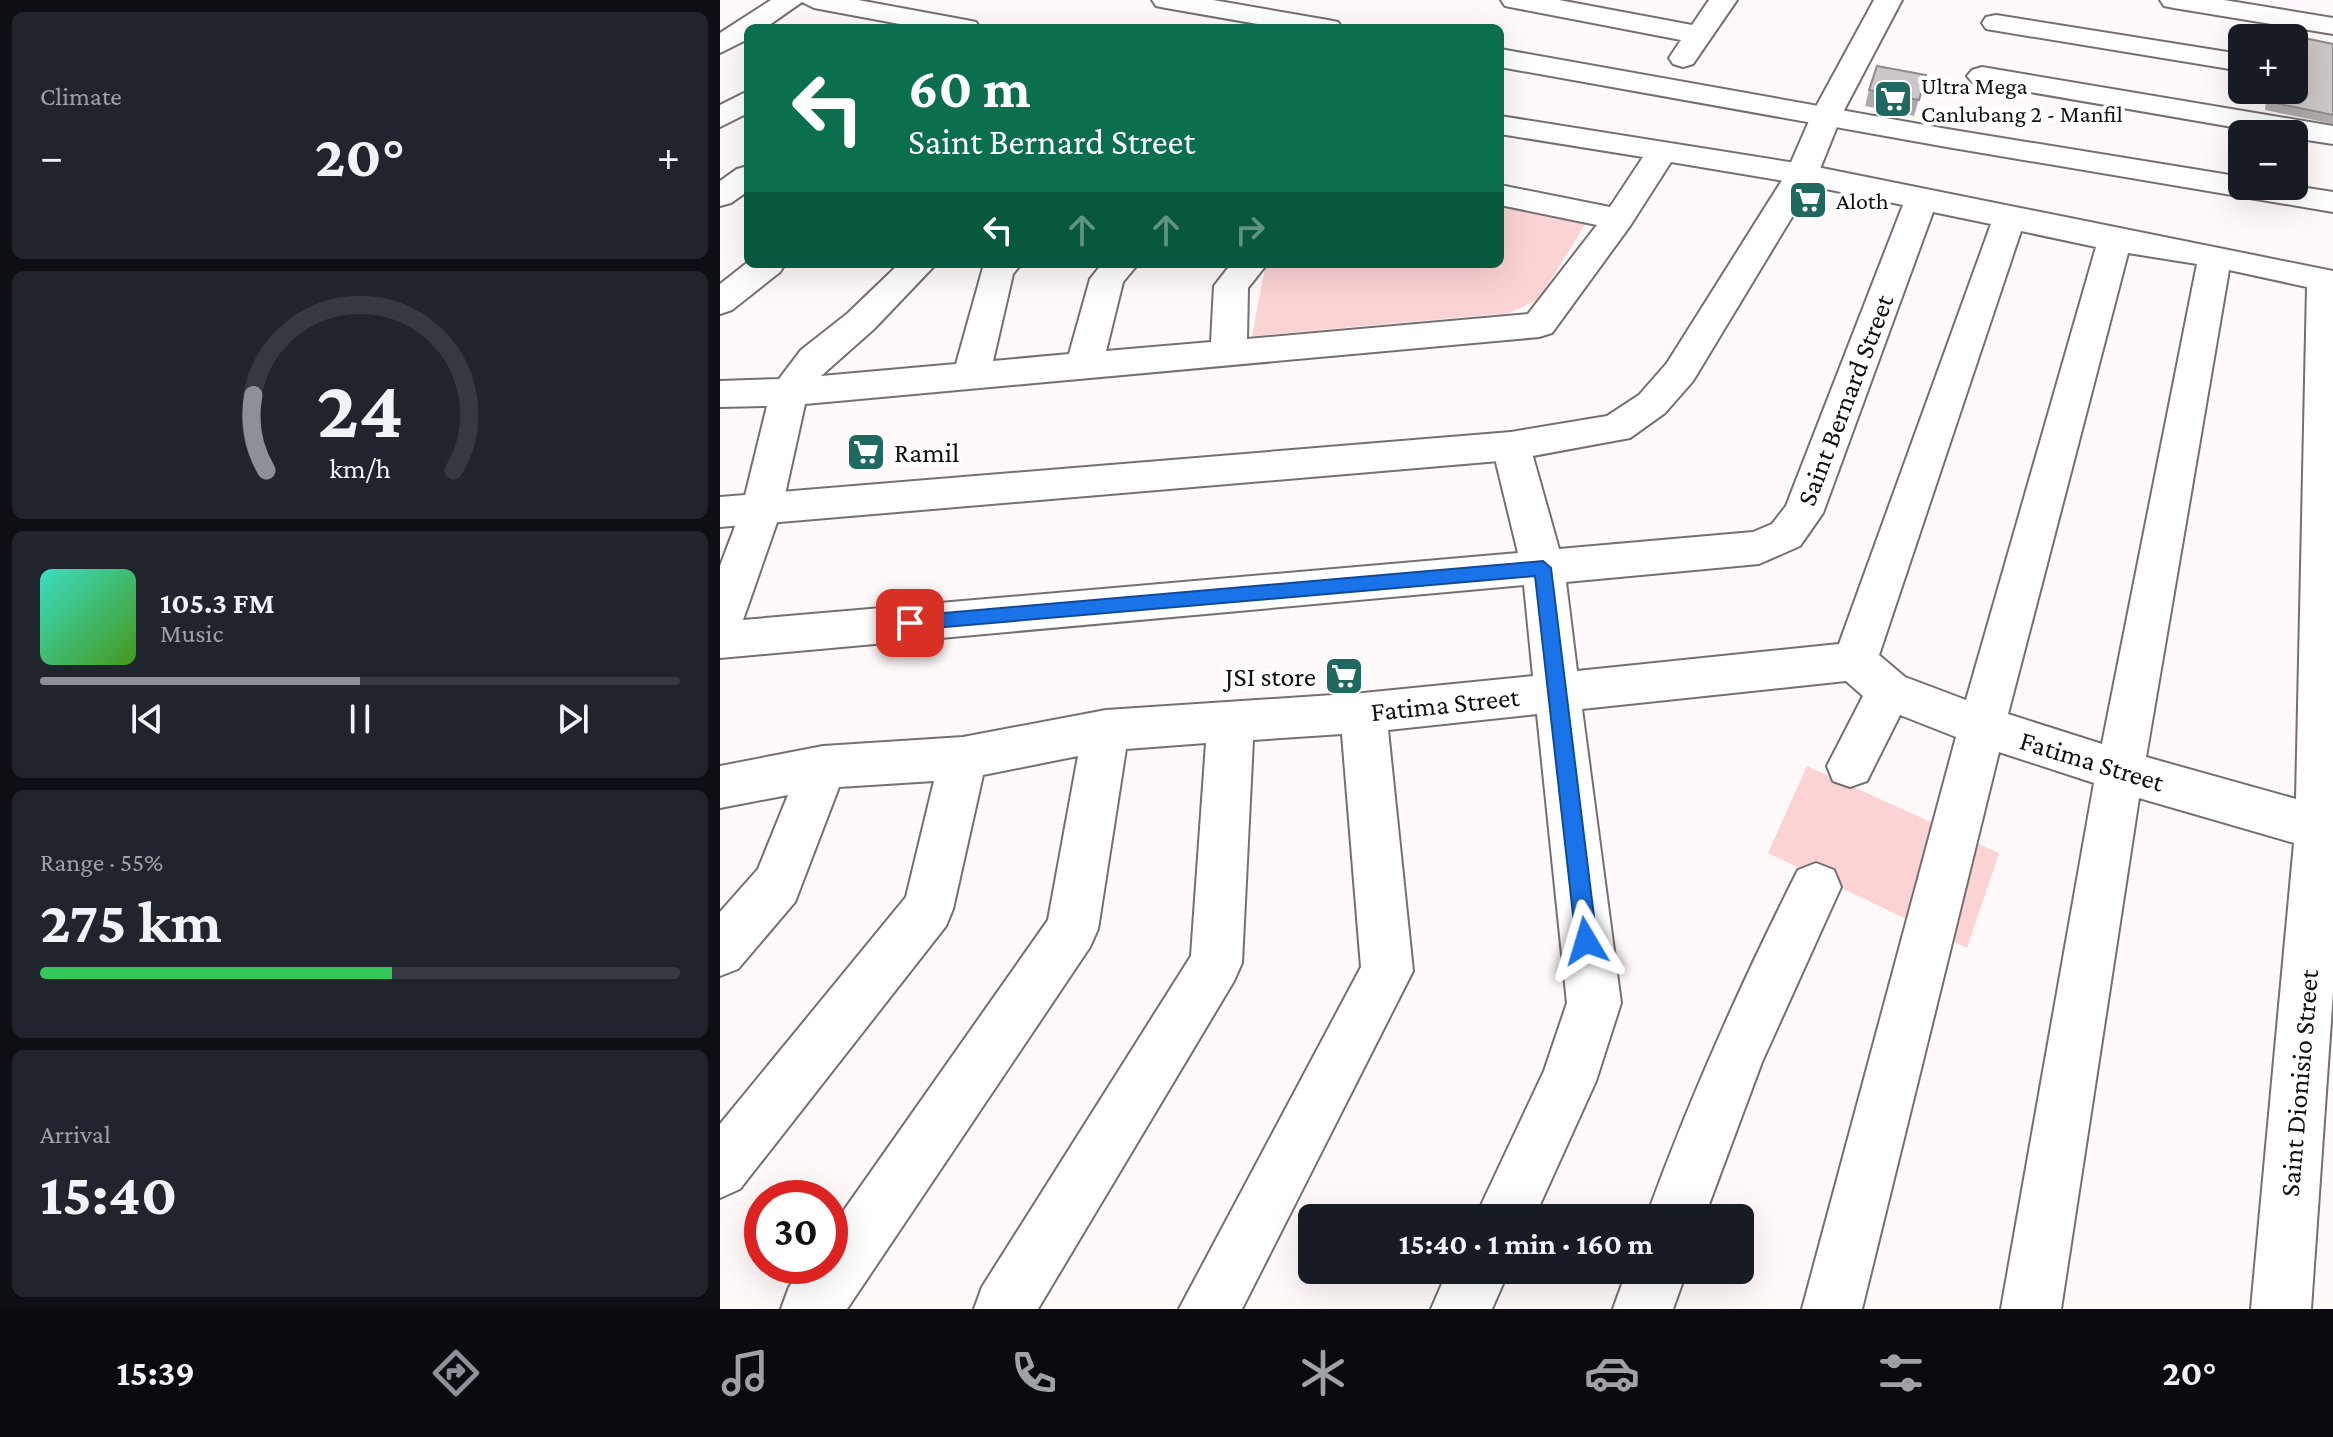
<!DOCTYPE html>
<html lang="en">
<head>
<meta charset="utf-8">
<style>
	:root { --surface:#171b24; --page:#20242c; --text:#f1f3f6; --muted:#9ea1a6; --line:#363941; --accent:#8c9099 }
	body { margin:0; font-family:"Crimson Pro",serif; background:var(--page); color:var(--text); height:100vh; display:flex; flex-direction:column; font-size:30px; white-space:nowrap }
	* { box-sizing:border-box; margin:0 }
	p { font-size:26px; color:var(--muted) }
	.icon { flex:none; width:44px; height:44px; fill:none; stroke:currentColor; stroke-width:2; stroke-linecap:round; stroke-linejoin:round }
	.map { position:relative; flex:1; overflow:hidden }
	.details { display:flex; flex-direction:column; gap:12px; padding:12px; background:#0d0f14; width:720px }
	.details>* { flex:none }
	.hud { position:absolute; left:24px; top:24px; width:760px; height:244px; border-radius:12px; box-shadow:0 8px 32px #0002; background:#0b6e4f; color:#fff; overflow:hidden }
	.controls { position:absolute; left:1508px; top:24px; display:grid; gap:16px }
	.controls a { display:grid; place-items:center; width:80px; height:80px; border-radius:12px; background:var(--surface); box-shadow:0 8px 32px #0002; font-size:40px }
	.speed { position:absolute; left:24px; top:1180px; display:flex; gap:16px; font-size:40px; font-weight:700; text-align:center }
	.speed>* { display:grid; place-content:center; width:104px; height:104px; border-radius:50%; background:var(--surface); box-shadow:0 8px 32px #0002; line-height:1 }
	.speed .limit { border:12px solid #d22; background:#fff; color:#111 }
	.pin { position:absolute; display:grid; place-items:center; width:68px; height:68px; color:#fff; margin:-34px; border-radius:16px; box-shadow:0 4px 12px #0006 }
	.me { position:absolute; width:88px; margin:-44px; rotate:353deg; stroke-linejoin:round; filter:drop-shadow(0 0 6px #0008) }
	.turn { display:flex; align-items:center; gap:28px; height:168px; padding:0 32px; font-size:36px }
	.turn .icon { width:104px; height:104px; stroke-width:2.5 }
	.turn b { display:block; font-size:56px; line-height:68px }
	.lanes { display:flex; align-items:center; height:76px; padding:0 32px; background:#0003; justify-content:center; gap:40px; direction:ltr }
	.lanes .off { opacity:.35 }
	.big { font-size:60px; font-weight:700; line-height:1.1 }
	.details .card { flex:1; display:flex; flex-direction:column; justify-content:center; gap:12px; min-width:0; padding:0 28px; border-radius:12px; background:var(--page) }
	.details .dial { align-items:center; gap:0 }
	.dial svg { height:208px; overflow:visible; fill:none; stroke:var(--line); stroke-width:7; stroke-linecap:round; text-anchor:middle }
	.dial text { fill:var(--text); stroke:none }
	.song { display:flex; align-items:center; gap:24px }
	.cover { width:96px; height:96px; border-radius:12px; background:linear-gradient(135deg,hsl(170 70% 55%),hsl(100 70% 35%)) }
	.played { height:8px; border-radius:4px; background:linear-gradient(90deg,var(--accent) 50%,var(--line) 50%) }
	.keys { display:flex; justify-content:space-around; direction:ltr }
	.heat { display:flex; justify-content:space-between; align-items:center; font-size:44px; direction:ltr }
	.charge { height:12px; border-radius:6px; background:linear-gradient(90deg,#34c759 55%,var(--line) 0) }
	.trip { position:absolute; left:578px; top:1204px; width:456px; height:80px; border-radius:12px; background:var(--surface); box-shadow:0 8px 32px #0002; font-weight:700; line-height:80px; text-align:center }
	.tabs { display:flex; height:128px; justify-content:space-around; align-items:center; background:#090b0e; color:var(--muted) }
	.tabs .icon { width:56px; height:56px }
	.tabs .on { color:var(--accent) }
	.tabs b { font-size:36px; color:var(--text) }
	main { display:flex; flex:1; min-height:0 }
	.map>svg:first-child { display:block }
	.green { fill:#fcd3d5 }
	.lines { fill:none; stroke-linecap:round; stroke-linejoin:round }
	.minor-casing { stroke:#757070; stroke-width:4 }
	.tertiary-casing { stroke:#757070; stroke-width:4 }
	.minor { fill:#fff; fill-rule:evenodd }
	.tertiary { fill:#fff; fill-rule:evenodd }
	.wall { fill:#afaaaa }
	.building { fill:#ccc6c6; stroke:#8f8b8b; stroke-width:2 }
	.route { fill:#1a73e8; stroke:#114b97; stroke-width:2 }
	.labels { text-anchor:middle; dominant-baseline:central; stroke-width:8; stroke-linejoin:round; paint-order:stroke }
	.far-poi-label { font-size:24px; fill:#121010; stroke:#fff; text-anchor:start }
	.street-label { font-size:28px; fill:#121010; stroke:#fff }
	.poi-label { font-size:28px; fill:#121010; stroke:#fff; text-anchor:start }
</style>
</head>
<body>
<main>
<section class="details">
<div class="card"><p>Climate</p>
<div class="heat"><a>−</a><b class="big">20°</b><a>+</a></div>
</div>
<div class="card dial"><svg viewBox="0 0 100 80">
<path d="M14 69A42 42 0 1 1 86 69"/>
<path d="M14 69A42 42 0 0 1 9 40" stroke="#8c9099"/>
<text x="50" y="56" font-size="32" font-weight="700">24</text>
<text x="50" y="72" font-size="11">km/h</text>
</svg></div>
<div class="card">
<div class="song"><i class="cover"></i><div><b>105.3 FM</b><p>Music</p></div></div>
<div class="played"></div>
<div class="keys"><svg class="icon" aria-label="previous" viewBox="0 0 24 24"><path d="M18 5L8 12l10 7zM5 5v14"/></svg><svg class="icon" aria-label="pause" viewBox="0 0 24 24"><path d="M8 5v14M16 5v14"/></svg><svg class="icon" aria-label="next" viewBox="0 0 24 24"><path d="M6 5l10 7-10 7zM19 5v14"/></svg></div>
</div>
<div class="card"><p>Range · 55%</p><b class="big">275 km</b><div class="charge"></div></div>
<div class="card"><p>Arrival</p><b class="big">15:40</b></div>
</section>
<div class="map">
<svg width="1613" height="1309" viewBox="0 0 1613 1309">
	<rect width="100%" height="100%" fill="#fff9f9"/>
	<path class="green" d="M780 204 866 223 819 299 789 313 532 336 545 268 549 264H780Z
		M1087 766 1279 853 1247 948 1048 853Z"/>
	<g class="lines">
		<defs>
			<path id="minor" d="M51 0H138L246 20 256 22 260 28H201L94 8 82 2 45 28H28V39L0 53V33Z
				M432 0H493L608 20 618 22 622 28H560L446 8 436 6Z
				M781 0H839L972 25 989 0H1017L973 64 963 67 953 64 949 58 961 40 795 8 785 6Z
				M1440 0H1504L1613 18V34L1454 8 1444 6Z
				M1276 15 1520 54 1522 71 1266 29 1262 23 1266 17Z
				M780 49 1227 129 1522 177V186H1574L1613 192V212L1227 147 780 67Z
				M1262 67 1613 126V144L1574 138V134H1553L1252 82 1247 76 1252 70Z
				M28 91V113L0 127V105Z
				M780 116 1082 164 1613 271V992L1591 1309H1531L1574 843 1419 798 1341 1309H1281L1374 783 1279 752 1142 1309H1082L1236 737 1180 715 1147 781 1130 787 1113 781 1107 766 1143 696 1126 681 862 709 901 1003 876 1081 814 1218H755L824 1071 847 1003 817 714 668 730 693 971 522 1309H459L641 967 622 734 533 740 522 963 514 981 318 1309H254L262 1287 471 956 486 743 406 749 378 929 370 947 127 1309H61L69 1287 85 1266H110V1230L328 920 358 756 263 775 233 909 226 926 20 1189 0 1198V1124L186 897 214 781 119 787 75 902 18 969 0 976V912L38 869 68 795 0 808V766L103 746 243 737 386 710 643 693 813 676 804 585 0 658V566L22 508 47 406 0 407V381L59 379 81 350 128 313 179 264H216L154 329 101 376 236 364 264 264H301L293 274 273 361 349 354 370 279 382 264H418L403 282 386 351 491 342 494 286 511 264H547L528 288 527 339 808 314 877 225 780 205V185L890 207 923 157 780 134ZM951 162 1082 184 1183 205 1066 506 1052 524 1033 532 839 549 810 446 805 436 791 432 777 436 772 446 798 553 23 620 62 508 85 404 819 337 832 333 910 226ZM1213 212 1271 224 1119 644 857 671 846 582 1039 564 1080 546 1103 513ZM1301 231 1376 247 1246 700 1185 677 1159 655ZM1408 253 1477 264 1382 744 1288 714ZM1509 270 1587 287 1576 799 1426 757Z
				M28 166V191L11 203 0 206V181L17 169Z
				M28 262 65 264 60 272 12 310 0 314V284Z
				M1096 863 1114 870 1121 887 1042 1062 984 1218H926C969 1099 1021 983 1078 870Z
				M728 1270H789L772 1309H711Z
				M907 1270H967L953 1309H893Z"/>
			<path id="tertiary" d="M1154 0H1182L1122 114 1098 174 973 381 945 413 910 438 791 460 0 527V497L791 432 887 416 919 395 947 363 1066 174 1092 114Z"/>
		</defs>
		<use href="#minor" class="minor-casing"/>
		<use href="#tertiary" class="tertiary-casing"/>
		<use href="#minor" class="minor"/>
		<use href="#tertiary" class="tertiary"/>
	</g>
	<path class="wall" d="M1556 32 1613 44V124L1545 110 1547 90H1574V38H1553Z
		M1206 75 1194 116 1145 106 1149 90Z"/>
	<path class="building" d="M1556 32 1613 44V115L1550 102 1551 90H1574V38H1556Z
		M1157 66 1206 75 1199 100 1149 90Z"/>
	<path class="route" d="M823 561 831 568 877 941 874 948 866 951 859 948 856 941 815 576 190 630 181 623 190 616Z"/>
	<defs>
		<symbol id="supermarket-square" viewBox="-11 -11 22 22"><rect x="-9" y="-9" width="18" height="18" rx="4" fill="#206960" stroke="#fff"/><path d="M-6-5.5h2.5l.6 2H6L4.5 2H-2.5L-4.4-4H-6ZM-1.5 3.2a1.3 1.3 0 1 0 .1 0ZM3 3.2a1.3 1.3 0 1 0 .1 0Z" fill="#fff"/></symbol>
	</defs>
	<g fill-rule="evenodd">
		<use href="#supermarket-square" x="1151" y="77" width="44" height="44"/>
		<use href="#supermarket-square" x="1066" y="178" width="44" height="44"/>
		<use href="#supermarket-square" x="124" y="430" width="44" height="44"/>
		<use href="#supermarket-square" x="602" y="654" width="44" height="44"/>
	</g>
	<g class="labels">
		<g class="far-poi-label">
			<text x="1201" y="85">Ultra Mega<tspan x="1201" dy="28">Canlubang 2 - Manfil</tspan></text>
			<text x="1116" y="200">Aloth</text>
		</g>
		<g class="street-label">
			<text transform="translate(1125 400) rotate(-69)">Saint Bernard Street</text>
			<text transform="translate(725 704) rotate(-6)">Fatima Street</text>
			<text transform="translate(1372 761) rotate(17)">Fatima Street</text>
			<text transform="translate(1579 1083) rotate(-85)">Saint Dionisio Street</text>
		</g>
		<g class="poi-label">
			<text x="174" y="452">Ramil</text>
			<text x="596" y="676" text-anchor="end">JSI store</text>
		</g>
	</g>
</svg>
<div class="controls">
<a>+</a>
<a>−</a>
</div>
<div class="speed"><div class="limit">30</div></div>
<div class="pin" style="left:190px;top:623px;background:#d93025"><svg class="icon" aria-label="arrive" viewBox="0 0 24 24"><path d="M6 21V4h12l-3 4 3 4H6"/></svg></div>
<svg class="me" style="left:866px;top:941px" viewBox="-20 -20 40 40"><path d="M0-17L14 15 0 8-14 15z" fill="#1a73e8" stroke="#fff" stroke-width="4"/></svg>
<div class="trip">15:40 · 1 min · 160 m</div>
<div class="hud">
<div class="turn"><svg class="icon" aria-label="left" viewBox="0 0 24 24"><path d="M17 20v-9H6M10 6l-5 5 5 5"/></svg><div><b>60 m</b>Saint Bernard Street</div></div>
<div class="lanes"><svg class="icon" aria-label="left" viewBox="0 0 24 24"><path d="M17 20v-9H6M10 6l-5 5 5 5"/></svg><svg class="icon off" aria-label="ahead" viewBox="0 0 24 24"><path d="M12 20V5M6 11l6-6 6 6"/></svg><svg class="icon off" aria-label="ahead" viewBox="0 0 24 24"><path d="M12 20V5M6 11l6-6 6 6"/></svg><svg class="icon off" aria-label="right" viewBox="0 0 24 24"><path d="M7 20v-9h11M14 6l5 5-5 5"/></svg></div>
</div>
</div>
</main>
<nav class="tabs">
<b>15:39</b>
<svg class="icon on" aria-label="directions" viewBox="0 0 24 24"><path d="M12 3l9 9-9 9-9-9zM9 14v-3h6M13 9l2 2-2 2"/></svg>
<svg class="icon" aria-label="music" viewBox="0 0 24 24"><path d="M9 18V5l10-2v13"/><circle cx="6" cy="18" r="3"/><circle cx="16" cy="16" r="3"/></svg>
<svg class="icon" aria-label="phone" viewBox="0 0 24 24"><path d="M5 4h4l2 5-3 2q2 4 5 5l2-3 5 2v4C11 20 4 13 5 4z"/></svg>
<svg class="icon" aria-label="climate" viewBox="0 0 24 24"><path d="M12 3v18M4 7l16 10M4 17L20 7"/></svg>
<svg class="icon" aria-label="car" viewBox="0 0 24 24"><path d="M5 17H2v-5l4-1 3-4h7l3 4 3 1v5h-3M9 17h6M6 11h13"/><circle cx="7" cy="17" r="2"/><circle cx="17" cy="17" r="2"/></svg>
<svg class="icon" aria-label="filters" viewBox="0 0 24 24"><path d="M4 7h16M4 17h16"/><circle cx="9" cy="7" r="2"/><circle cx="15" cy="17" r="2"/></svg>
<b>20°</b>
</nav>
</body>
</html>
